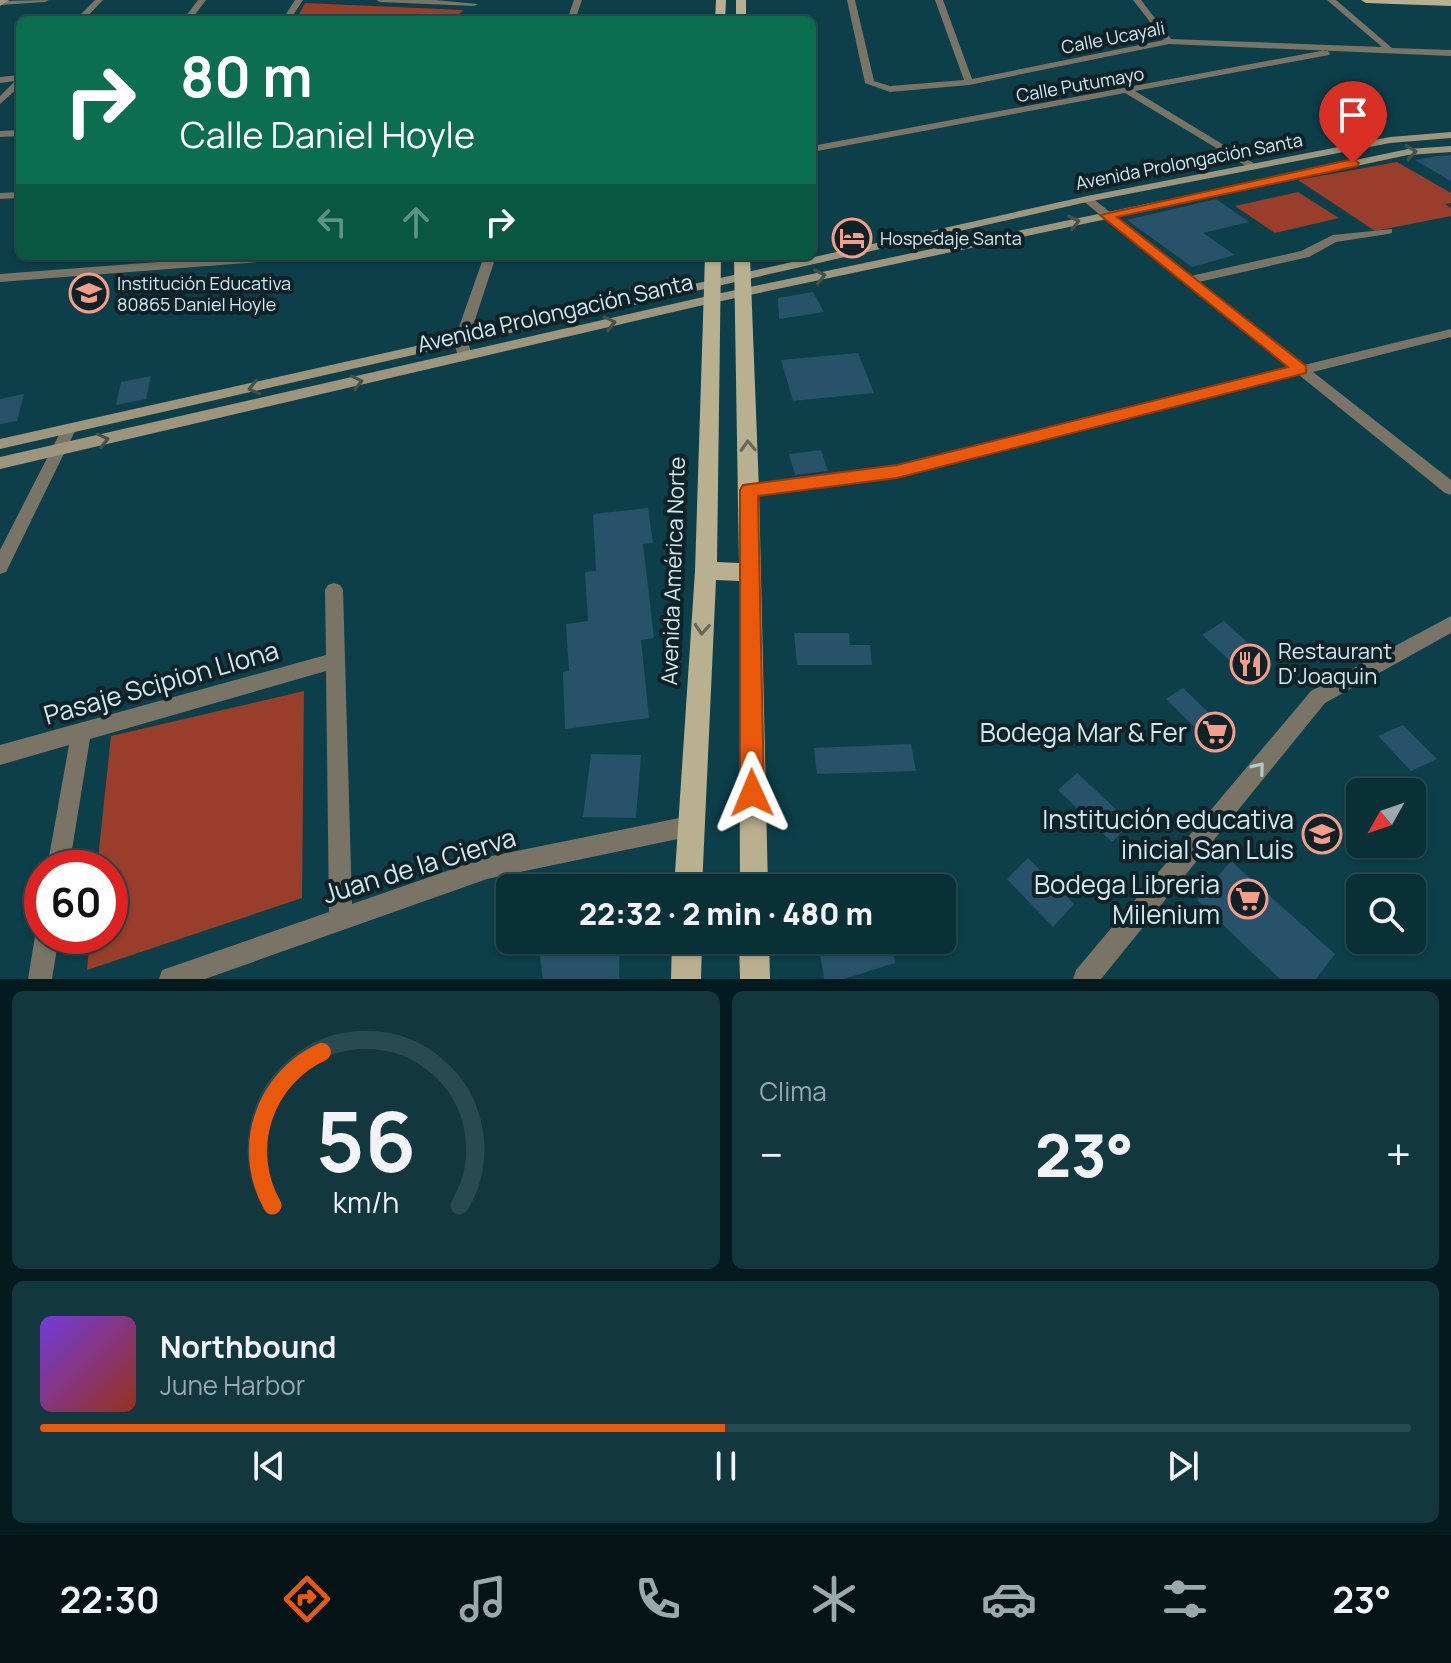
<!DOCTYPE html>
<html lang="es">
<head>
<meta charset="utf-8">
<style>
	:root { --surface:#092f37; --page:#12373f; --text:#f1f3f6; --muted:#99a9ad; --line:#294a52; --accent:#ea580c }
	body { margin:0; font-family:Manrope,sans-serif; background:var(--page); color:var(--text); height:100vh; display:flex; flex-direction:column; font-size:30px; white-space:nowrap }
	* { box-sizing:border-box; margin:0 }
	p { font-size:26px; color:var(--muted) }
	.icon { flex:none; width:44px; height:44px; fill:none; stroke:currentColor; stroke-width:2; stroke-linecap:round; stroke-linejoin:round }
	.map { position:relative; height:979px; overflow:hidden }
	.side { display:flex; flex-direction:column; gap:12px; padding:12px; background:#051a1e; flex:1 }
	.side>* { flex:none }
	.hud { position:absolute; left:16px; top:16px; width:800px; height:244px; border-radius:12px; box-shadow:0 2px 6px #0004,0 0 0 2px var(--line); background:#0b6e4f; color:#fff; overflow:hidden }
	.needle { width:52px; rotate:230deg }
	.buttons { position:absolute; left:1346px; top:778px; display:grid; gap:16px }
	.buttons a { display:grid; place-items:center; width:80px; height:80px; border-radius:12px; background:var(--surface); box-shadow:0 2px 6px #0004,0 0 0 2px var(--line); font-size:40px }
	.speed { position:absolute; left:24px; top:850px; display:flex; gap:16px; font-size:40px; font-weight:700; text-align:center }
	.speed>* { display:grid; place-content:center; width:104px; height:104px; border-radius:50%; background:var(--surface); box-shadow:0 2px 6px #0004,0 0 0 2px var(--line); line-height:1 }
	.speed .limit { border:12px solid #d22; background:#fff; color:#111 }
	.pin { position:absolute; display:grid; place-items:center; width:68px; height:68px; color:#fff; margin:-82px -34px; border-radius:50% 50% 50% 0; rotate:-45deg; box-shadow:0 0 8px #0007 }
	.pin .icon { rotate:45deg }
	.me { position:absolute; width:88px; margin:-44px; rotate:359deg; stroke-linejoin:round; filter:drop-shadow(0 0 6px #0008) }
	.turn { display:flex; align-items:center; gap:28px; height:168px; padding:0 32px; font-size:36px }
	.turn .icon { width:104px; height:104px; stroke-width:2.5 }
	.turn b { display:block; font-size:56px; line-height:68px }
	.lanes { display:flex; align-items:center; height:76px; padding:0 32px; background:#0003; justify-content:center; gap:40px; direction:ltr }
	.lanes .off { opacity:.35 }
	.big { font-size:60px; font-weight:800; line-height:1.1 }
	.side .widget { flex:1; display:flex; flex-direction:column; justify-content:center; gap:12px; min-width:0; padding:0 28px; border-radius:12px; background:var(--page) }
	.side .dial { align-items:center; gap:0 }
	.dial svg { height:208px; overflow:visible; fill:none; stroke:var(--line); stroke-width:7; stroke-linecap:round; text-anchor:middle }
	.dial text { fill:var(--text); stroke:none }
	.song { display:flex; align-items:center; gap:24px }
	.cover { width:96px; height:96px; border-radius:12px; background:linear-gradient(135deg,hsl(260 70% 55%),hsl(10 70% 35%)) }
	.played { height:8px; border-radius:4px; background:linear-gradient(90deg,var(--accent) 50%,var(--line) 50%) }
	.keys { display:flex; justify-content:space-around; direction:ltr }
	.heat { display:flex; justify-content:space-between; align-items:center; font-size:44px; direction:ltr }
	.side .tiles { flex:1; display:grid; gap:12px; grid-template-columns:1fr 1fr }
	.widget:last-child { grid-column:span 2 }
	.trip { position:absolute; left:496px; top:874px; width:460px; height:80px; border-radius:12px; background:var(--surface); box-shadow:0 2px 6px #0004,0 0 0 2px var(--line); font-weight:800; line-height:80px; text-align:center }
	.dock { display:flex; height:128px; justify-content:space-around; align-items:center; background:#041316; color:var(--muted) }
	.dock .icon { width:56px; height:56px }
	.dock .selected { color:var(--accent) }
	.dock b { font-size:36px; color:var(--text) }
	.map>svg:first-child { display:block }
	.green { fill:#993e2a }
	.building { fill:#275269 }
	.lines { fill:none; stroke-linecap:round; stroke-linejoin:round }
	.street { fill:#797465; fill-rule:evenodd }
	.secondary { fill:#9d967d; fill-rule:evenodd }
	.primary { fill:#b9b08f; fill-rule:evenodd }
	.oneway { stroke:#485049 }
	.oneway2 { stroke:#64695b }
	.oneway3 { stroke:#b7c6c6 }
	.route { fill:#ea580c; stroke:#983908; stroke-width:2 }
	.labels { text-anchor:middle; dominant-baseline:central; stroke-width:8; stroke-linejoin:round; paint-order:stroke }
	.far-street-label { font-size:18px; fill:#d1e9ef; stroke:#0f2227 }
	.far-poi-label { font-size:18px; fill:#d1e9ef; stroke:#0f2227; text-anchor:start }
	.street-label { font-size:22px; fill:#d1e9ef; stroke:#0f2227 }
	.poi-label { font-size:22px; fill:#d1e9ef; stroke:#0f2227; text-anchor:start }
	.near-street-label { font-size:26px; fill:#d1e9ef; stroke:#0f2227 }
	.near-poi-label { font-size:26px; fill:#d1e9ef; stroke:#0f2227; text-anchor:end }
</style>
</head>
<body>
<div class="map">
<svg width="1451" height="979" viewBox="0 0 1451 979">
	<rect width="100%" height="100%" fill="#0c3f49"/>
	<path class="green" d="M305 3 463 10 455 20H296Z
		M1397 162 1451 193V203L1445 204 1451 208V216L1375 231 1298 180Z
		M1298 192 1339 218 1275 233 1235 206Z
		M304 691 302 898 87 970 90 936H110V868H97L111 736Z"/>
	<path class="building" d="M1451 155V181L1415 160 1438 156Z
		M1216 199 1249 222 1203 233 1235 255 1192 267 1127 220Z
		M813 292 824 312 779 319 778 298Z
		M858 353 874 393 793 401 781 360Z
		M151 376 146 399 116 405 121 382Z
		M24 394 17 421 0 424V399Z
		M821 450 828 471 795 475 789 454Z
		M648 508 653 543 643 544 654 638 641 640 649 718 565 729 563 672 569 671 566 624 588 621 585 572 596 571 593 514Z
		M1224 621 1272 665 1250 679 1202 635Z
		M794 633H849L850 645H870L872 665H797Z
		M1183 688 1228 731 1212 744 1166 699Z
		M1403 725 1437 759 1411 771 1378 736Z
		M911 744 916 771 817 774 814 748Z
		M591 754 641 755 636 818 583 817Z
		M1077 773 1131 823 1112 842 1058 790Z
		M1028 858 1074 904 1053 927 1007 879Z
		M1231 861 1335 954 1316 979H1280L1197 900Z
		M570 940H620L619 979H543L539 950Z
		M818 940H891L895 963 844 979H824Z"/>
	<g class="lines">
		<path class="street" d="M49 0 45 2 0 5V1Z
			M95 0H103L84 20H75Z
			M198 0H206L191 20H183Z
			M295 0H303L290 20H282Z
			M376 0H435L478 4 474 6 380 2Z
			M574 0H582L575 20H567Z
			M847 0H855L874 81 890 86 964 80 935 0H943L972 79 1164 40 1133 0H1141L1171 39 1382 47 1327 0H1336L1392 48 1451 50V56L1169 44 969 85 890 92 865 83Z
			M1326 50 1330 53 1329 55 1135 91 1255 164 1256 166 1251 169 1125 93 812 152V146Z
			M20 75V86L0 104V96L15 81 0 83V77Z
			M20 130V136L0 137V131Z
			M20 192V198L0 199V193Z
			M1083 197H1091L1191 276 1301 251 1333 235 1392 229V233L1388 234 1336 242 1309 257 1199 282 1304 365 1451 329V337L1313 372 1451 480V495L1445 493 1299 375 897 477 749 496 743 494 741 490 749 484 897 465 1290 368 1083 201Z
			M237 256H290L284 260 0 282V274Z
			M484 256H496L468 341 472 357 465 361 458 357 454 341Z
			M69 424 76 429 6 572 0 574V550L62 429Z
			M334 583 340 585 343 590 352 904 487 857 689 816 697 819 700 827 697 835 487 879 205 979H159L162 970 171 967 329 912 326 671 90 739 69 868H47L69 745 0 765V745L326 655 325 590 328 585Z
			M1451 616V633L1325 703 1101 979H1073L1076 970 1311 691Z
			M42 926V936H59L52 979H28L35 936Z"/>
		<path class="secondary" d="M0 0H9L0 6Z
			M1451 132V138L1390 143 1087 202 0 449V439L1087 196 1390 137Z
			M1451 146V152L1408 155 712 303 0 469V457L712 295 1408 149Z"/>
		<path class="primary" d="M716 0H726L725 20H715Z
			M736 0H746V20H736Z
			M1361 0H1451V6L1366 3Z
			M705 256H721L717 562 739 563 734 256H750L759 490 768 888H740L739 581 716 580 702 888H674L695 571Z
			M672 940H702L701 979H671Z
			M739 940H769L770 979H740Z"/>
	</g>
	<defs><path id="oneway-chevron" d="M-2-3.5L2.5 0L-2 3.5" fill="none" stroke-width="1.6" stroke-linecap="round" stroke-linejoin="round" transform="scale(2)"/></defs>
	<g class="oneway">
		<use href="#oneway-chevron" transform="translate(1411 152) rotate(-7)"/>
		<use href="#oneway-chevron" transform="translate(1074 222) rotate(-12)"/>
		<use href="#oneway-chevron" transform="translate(820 276) rotate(-12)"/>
		<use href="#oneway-chevron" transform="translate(610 323) rotate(-13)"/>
		<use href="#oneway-chevron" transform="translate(357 382) rotate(-13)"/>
		<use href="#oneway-chevron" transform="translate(254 388) rotate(167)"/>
		<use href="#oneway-chevron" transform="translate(103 440) rotate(-13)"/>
	</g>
	<g class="oneway2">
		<use href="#oneway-chevron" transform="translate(748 446) rotate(-92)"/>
		<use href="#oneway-chevron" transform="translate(702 629) rotate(94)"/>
	</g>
	<use class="oneway3" href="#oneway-chevron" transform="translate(1259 768) rotate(-50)"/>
	<path class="route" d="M1353 159 1359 163 1357 166 1117 217 1306 366V373L897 478 758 496 764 793 761 802 752 805 744 802 740 793V490L743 485 897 465 1288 367 1100 215Z"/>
	<defs>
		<symbol id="hotel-ring" viewBox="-11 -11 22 22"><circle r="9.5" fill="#0f2227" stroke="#f49e89" stroke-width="1.5"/><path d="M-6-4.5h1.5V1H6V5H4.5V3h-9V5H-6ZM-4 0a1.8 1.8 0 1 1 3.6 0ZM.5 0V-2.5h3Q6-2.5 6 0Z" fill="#f49e89"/></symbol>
		<symbol id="school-ring" viewBox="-11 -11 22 22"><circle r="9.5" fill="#0f2227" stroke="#f49e89" stroke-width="1.5"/><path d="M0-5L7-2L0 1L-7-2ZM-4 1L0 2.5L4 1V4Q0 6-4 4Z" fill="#f49e89"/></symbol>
		<symbol id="restaurant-ring" viewBox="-11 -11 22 22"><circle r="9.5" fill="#0f2227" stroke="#f49e89" stroke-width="1.5"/><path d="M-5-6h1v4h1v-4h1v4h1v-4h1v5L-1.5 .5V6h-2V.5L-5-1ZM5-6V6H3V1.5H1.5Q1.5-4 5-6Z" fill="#f49e89"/></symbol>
		<symbol id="supermarket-ring" viewBox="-11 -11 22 22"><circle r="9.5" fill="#0f2227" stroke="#f49e89" stroke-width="1.5"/><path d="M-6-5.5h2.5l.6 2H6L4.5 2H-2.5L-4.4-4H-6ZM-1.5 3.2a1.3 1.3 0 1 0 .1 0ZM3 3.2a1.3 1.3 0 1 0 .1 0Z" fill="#f49e89"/></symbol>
	</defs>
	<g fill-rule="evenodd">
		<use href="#hotel-ring" x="830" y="216" width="44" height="44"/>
		<use href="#school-ring" x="67" y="271" width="44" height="44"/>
		<use href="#restaurant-ring" x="1228" y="642" width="44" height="44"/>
		<use href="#supermarket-ring" x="1193" y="710" width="44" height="44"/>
		<use href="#school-ring" x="1300" y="812" width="44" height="44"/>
		<use href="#supermarket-ring" x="1226" y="877" width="44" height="44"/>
	</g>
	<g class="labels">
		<g class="far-street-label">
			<text transform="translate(1113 37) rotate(-11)">Calle Ucayali</text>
			<text transform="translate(1080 84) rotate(-10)">Calle Putumayo</text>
			<text transform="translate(1189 161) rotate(-11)">Avenida Prolongación Santa</text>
		</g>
		<g class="far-poi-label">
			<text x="880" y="238">Hospedaje Santa</text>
			<text x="117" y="283">Institución Educativa<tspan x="117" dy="21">80865 Daniel Hoyle</tspan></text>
		</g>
		<g class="street-label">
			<text transform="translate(555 313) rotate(-13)">Avenida Prolongación Santa</text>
			<text transform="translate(673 571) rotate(-88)">Avenida América Norte</text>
		</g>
		<g class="poi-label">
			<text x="1278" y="651">Restaurant<tspan x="1278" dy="25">D'Joaquin</tspan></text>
		</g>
		<g class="near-street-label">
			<text transform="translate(161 682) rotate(-16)">Pasaje Scipion Llona</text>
			<text transform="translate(419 865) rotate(-17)">Juan de la Cierva</text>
		</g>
		<g class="near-poi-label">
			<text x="1187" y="732">Bodega Mar &amp; Fer</text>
			<text x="1294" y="819">Institución educativa<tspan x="1294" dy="30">inicial San Luis</tspan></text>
			<text x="1220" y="884">Bodega Libreria<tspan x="1220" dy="30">Milenium</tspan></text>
		</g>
	</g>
</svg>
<div class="buttons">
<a><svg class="needle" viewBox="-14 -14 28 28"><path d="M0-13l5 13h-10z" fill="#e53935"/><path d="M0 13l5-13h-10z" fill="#99a9ad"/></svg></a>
<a><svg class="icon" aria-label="search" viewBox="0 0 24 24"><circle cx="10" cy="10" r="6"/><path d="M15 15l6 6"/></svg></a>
</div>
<div class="speed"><div class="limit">60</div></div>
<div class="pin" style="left:1353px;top:163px;background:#d93025"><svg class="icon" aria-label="arrive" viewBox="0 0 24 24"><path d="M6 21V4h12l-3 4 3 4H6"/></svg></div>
<svg class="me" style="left:752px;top:793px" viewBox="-20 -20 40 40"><path d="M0-17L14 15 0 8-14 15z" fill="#ea580c" stroke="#fff" stroke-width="4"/></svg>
<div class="trip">22:32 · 2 min · 480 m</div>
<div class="hud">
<div class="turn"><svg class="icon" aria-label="right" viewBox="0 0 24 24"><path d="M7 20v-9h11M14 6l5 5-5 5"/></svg><div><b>80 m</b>Calle Daniel Hoyle</div></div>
<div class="lanes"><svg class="icon off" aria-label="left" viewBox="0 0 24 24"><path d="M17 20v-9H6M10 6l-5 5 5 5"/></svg><svg class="icon off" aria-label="ahead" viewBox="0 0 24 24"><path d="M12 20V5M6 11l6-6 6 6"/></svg><svg class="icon" aria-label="right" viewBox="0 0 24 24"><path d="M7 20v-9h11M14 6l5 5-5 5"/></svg></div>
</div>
</div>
<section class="side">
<div class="tiles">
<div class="widget dial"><svg viewBox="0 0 100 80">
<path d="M14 69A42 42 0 1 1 86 69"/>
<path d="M14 69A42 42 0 0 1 33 10" stroke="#ea580c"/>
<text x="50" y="56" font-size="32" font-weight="700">56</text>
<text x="50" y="72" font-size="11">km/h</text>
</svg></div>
<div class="widget"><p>Clima</p>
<div class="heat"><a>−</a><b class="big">23°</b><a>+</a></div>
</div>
<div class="widget">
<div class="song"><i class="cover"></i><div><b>Northbound</b><p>June Harbor</p></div></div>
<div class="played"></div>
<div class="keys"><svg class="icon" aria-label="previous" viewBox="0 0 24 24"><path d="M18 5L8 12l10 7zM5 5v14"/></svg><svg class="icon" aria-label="pause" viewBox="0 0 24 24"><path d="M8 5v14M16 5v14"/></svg><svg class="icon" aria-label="next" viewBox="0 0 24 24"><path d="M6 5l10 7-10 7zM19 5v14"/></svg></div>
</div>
</div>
</section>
<nav class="dock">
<b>22:30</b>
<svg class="icon selected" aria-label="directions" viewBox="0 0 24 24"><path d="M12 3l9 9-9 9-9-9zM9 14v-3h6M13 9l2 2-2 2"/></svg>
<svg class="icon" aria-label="music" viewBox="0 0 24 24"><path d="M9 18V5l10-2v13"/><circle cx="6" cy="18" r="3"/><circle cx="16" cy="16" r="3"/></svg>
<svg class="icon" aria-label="phone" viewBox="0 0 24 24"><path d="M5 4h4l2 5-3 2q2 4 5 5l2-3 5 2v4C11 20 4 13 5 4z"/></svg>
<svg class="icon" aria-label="climate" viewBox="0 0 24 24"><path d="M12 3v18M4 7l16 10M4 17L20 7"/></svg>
<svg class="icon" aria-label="car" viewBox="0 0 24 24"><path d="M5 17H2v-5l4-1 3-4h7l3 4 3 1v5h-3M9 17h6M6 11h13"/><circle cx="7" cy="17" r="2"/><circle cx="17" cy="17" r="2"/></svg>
<svg class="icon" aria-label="filters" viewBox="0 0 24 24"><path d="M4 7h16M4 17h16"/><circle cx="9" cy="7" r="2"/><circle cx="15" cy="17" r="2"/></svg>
<b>23°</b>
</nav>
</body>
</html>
